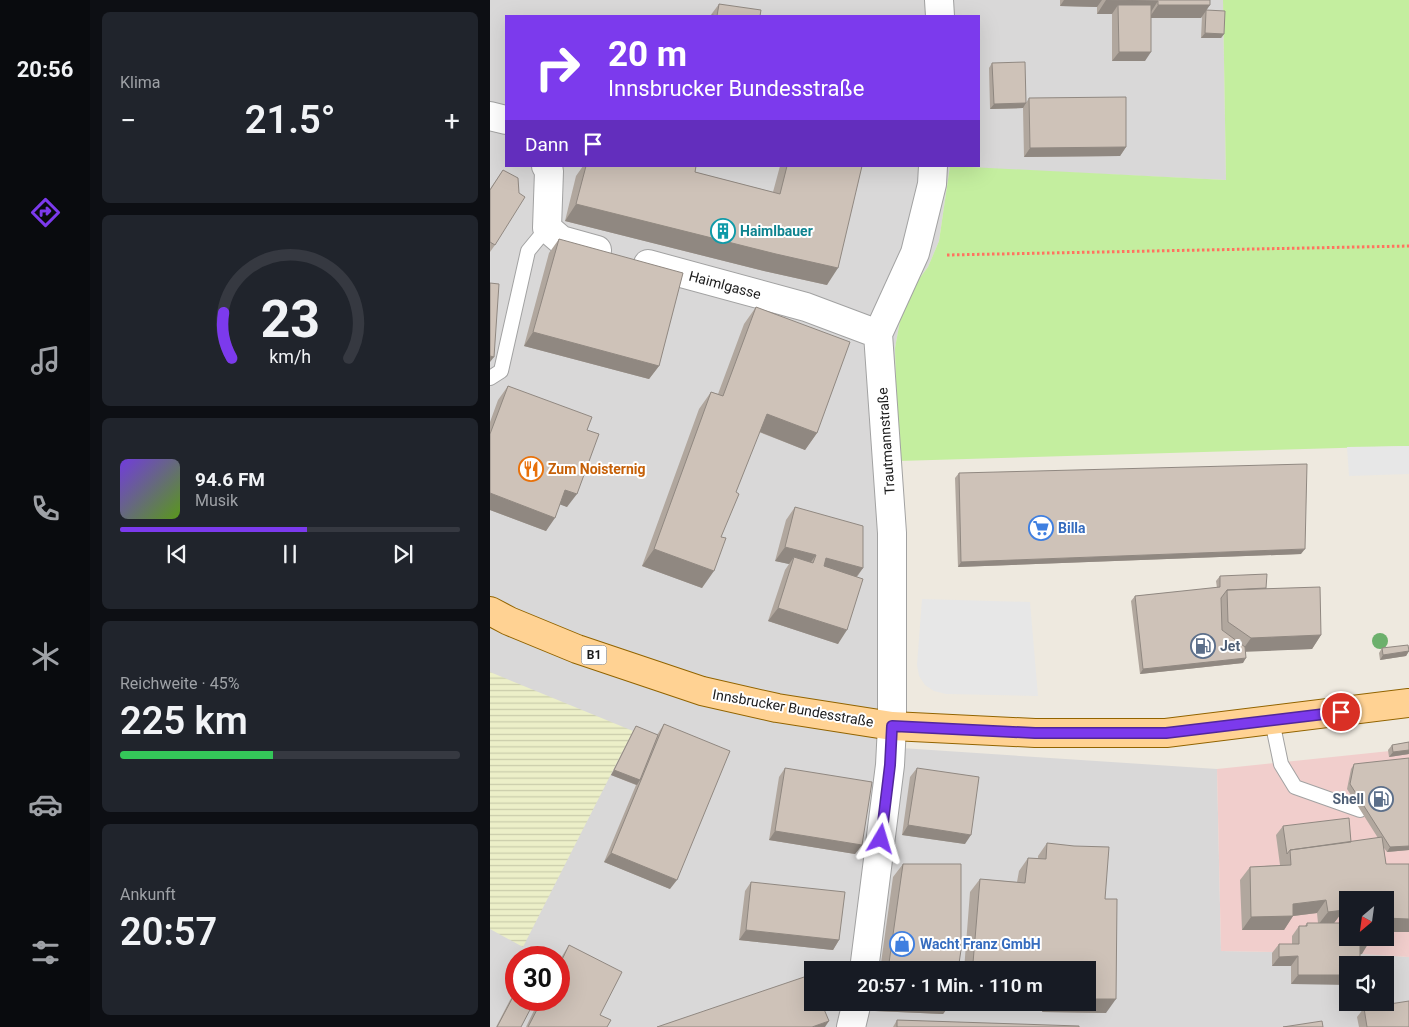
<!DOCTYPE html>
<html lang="de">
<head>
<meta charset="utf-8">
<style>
	:root { --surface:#171b24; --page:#20242c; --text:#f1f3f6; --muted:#9ea1a6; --line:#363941; --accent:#7c3aed }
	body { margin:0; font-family:Roboto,sans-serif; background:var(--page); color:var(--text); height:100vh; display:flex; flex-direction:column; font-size:19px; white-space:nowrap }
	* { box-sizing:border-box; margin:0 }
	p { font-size:16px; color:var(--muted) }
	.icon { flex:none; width:28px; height:28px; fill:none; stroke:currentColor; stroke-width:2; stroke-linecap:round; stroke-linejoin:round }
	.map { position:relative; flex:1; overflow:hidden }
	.panel { display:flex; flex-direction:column; gap:12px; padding:12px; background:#0d0f14; width:400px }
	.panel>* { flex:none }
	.banner { position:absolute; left:15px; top:15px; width:475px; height:152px; border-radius:0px; box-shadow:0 5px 20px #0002; background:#7c3aed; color:#fff; overflow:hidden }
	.needle { width:32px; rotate:209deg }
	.controls { position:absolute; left:849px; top:891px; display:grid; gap:10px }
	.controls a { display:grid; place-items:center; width:55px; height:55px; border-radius:0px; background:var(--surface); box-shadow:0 5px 20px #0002; font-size:25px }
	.speed { position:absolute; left:15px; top:946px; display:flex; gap:10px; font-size:25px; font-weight:700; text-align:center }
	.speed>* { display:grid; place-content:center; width:65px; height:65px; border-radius:50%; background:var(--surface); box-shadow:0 5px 20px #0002; line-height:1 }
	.speed .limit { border:8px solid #d22; background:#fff; color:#111 }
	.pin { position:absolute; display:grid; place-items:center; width:42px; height:42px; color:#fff; margin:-21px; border:2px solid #fff; border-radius:50%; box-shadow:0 1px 5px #0007 }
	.me { position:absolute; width:55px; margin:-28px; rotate:7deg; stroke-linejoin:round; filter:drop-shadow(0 0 4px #0008) }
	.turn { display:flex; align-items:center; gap:18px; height:105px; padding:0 20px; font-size:22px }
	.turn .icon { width:65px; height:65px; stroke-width:2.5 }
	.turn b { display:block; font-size:35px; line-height:42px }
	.then { display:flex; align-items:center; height:48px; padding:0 20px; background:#0003; gap:10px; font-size:19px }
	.big { font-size:38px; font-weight:600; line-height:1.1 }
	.panel .widget { flex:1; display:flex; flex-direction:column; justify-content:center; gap:8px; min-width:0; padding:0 18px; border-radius:8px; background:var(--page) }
	.panel .dial { align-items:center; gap:0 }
	.dial svg { height:130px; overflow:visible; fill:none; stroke:var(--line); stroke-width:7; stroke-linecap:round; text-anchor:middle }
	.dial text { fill:var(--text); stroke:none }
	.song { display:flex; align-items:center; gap:15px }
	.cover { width:60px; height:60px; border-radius:8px; background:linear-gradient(135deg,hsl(260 70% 55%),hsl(90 70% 35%)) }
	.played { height:5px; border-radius:2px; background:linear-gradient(90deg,var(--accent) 55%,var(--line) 55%) }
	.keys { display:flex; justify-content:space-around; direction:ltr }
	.heat { display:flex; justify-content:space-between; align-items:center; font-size:28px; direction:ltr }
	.charge { height:8px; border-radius:4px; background:linear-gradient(90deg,#34c759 45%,var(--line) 0) }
	.trip { position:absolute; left:314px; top:961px; width:292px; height:50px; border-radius:0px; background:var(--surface); box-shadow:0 5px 20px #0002; font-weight:600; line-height:50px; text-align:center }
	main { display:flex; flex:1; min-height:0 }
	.menu { display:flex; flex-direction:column; width:90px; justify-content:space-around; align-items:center; background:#090b0e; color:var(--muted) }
	.menu .icon { width:35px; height:35px }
	.menu .on { color:var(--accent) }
	.menu b { font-size:22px; color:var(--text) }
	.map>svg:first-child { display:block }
	.residential { fill:#d9d8d8; fill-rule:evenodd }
	.commercial { fill:#f1cecc; fill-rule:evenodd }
	.farmland { fill:url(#farmland-rules) }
	.grass { fill:#c4ee9f }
	.parking { fill:#e7e7e7 }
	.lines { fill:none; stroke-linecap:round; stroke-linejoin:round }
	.lane-casing { stroke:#a2a2a2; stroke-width:16 }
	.street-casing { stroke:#a2a2a2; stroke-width:30 }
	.primary-casing { stroke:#926400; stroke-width:30 }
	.path { stroke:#ff735f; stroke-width:3; stroke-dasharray:2.5 2.5; stroke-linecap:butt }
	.lane { stroke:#fff; stroke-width:14 }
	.street { stroke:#fff; stroke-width:28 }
	.primary { stroke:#ffd293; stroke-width:28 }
	.tree { fill:#6cb06c }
	.wall { fill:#b1a79e }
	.shaded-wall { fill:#908881 }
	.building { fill:#cec2b8; stroke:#908881 }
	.route-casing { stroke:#51269a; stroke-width:12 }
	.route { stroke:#7c3aed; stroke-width:9 }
	.labels { text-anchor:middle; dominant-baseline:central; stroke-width:4; stroke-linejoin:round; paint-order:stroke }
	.shield { fill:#fff; stroke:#5f5f5f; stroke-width:1 }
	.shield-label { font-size:12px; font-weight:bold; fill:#1b1b1b }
	.culture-label { font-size:14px; font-weight:bold; fill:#0d838f; stroke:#fff; text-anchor:start }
	.street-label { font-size:14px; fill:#1b1b1b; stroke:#fff }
	.food-label { font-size:14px; font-weight:bold; fill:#c56008; stroke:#fff; text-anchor:start }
	.shop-label { font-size:14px; font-weight:bold; fill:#366cbe; stroke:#fff; text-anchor:start }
	.service-label { font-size:14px; font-weight:bold; fill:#4e5e75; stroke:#fff; text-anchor:start }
</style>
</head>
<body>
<main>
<nav class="menu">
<b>20:56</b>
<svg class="icon on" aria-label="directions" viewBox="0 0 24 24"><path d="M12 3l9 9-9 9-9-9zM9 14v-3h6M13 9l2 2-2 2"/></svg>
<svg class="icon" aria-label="music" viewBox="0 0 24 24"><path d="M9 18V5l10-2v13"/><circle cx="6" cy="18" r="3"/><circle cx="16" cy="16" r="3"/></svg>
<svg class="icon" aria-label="phone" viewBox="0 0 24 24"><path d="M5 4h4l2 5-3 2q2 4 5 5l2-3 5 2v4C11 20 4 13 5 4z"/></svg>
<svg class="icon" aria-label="climate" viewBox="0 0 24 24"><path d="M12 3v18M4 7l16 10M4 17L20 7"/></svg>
<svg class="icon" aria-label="car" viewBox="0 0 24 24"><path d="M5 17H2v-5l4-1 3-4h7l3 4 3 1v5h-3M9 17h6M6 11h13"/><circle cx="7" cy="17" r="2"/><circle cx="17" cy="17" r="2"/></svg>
<svg class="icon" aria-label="filters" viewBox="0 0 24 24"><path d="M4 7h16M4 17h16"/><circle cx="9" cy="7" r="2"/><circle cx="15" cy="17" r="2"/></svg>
</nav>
<section class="panel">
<div class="widget"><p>Klima</p>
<div class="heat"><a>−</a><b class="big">21.5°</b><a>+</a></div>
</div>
<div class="widget dial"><svg viewBox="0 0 100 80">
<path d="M14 69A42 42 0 1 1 86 69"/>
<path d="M14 69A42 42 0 0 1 9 41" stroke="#7c3aed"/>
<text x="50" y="56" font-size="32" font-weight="700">23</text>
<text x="50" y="72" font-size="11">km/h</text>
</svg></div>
<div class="widget">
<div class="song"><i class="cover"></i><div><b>94.6 FM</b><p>Musik</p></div></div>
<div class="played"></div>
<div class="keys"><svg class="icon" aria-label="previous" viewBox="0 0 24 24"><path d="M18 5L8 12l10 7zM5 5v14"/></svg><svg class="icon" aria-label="pause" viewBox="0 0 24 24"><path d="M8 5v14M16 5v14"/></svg><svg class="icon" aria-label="next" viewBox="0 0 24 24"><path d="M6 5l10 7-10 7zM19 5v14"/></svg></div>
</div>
<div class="widget"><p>Reichweite · 45%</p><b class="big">225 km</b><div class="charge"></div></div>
<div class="widget"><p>Ankunft</p><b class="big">20:57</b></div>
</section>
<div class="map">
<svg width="919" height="1027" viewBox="0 0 919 1027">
	<defs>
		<pattern id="farmland-rules" width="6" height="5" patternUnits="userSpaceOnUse" patternTransform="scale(1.25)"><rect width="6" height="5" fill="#ecefc8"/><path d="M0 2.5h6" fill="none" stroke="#caccab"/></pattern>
	</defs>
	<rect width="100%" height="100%" fill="#eee9df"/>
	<path class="residential" d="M0 0H733L736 180 460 167 449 241 438 267 414 299 405 348 415 695 411 748 727 769 731 951 872 954 919 957V1027H0ZM16 16H489V166H16ZM26 958H69V1000H26ZM858 965H895V1002H858ZM322 970H598V1002H322Z"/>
	<path class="commercial" d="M919 749V957L872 954 731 951 727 769ZM858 900H895V938H858Z"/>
	<path class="farmland" d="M0 672 143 731 33 947 0 929Z"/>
	<path class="grass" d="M733 0H919V446L408 461 405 348 414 299 438 267 449 241 460 166 736 180Z"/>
	<path class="parking" d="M919 446V474L859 476 857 447Z
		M432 599 540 602 548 696 456 694 444 691 435 685 429 676 427 665Z"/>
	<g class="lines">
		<defs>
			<path id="lane" d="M0 378 11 371 38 251 57 228
				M782 721 791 764 805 787 870 810"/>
			<path id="street" d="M449 0 450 16
				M0 116 16 120
				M56 166 59 171 57 228 71 240 107 250
				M158 264 316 307 388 334
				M374 970 400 765 402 726V533L388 334 425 253 442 184 443 166
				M361 1027 367 1002"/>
			<path id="primary" d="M0 611 19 621 87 649 212 691 287 708 402 726 545 733H676L919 703"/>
		</defs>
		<use href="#lane" class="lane-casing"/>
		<use href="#street" class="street-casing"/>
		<use href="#primary" class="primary-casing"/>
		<path class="path" d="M457 255 919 246"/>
		<use href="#lane" class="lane"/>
		<use href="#street" class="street"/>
		<use href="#primary" class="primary"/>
	</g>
	<circle class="tree" cx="890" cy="641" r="8"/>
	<path class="wall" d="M570 0H720V5L716 10 734 34 731 38H711L712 16 711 18H661L655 61H622V14H607V7L570 6Z
		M229 4 270 16H220Z
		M502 63 536 103 539 98 636 147 630 156 534 157 533 108 500 109 499 68Z
		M93 166H206L205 172 283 192 290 166H372L337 285 274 271 75 221 86 176Z
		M13 170 5 245 0 252V189Z
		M69 239 169 366 159 379 34 346 59 253Z
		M266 307 327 433 315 450 269 432 246 492 231 537 212 588 152 566 209 409 221 392 228 394 254 324Z
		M18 386 97 430 77 507 70 504 56 531 0 510V422L8 400Z
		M469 473 811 554 468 567 465 478Z
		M305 507 373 568 367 577 348 644 278 621 295 570 299 564 285 561 296 520Z
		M730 576 776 588 831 635 822 649 755 651 753 663 650 674 641 601 645 596 727 588 726 581Z
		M892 648 919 651 916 656 890 660 889 653Z
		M174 724 180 889 114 862 146 785 121 775 143 731 146 726 167 735Z
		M919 742V754L899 757 898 750 902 745Z
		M864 764 919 850 897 852 894 848 896 864H919V932H895V900H858V910L853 911 844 923 872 954 801 984V966H782V953L789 944H802V936L809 926H815L817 923H828L827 913 803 916 794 930H752L750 880 760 867 790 865 786 835 793 826 861 842 888 838 857 789 861 769Z
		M295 768 372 845 365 854 279 840 289 777Z
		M427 768 475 844 412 835 420 777Z
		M557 843 615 899 616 1013 552 1012 553 1002H598V970H474L480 892 490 879 527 882 529 871 538 858H548V856Z
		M413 864 468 970H390L403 877Z
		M261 882 349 940 343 950 249 940 255 891Z
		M79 945 110 1015 117 1027H36L49 1000H69V961Z
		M24 995 31 1027H6L20 1000Z
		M386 1002H462L453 1014 385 1011Z
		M874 1008 919 1027H869L867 1017Z
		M407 1020 589 1027H403Z"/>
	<path class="shaded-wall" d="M574 0H612L607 7 570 6Z
		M616 0 668 1 659 15 628 5 622 14H607Z
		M668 5H720L711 18H659Z
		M715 33 734 34 731 38H711Z
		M629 52H661L655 61H622Z
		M536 103 533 108 500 109 504 104Z
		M636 147 630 156 534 157 540 148Z
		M86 204 348 268 337 285 274 271 75 221Z
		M43 332 169 366 159 379 34 346Z
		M0 356 4 357 0 362Z
		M277 414 327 433 315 450 265 430Z
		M75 490 87 494 77 507 66 503Z
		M0 493 65 518 56 531 0 510Z
		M295 547 326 555 316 569 304 557 299 564 285 561Z
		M164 549 224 571 212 588 152 566Z
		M815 549 811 554 468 567 471 562Z
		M336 558 373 568 363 581 327 572Z
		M288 608 357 630 348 644 278 621Z
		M831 635 822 649 751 652 761 638Z
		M919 651 916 656 890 660 893 655Z
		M756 658 753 663 650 674 653 669Z
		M919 750V754L899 757 903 752Z
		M124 770 150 780 147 785 121 775Z
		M418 825 481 835 475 844 412 835Z
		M285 831 372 845 365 854 279 840Z
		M919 846V850L897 852 900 847Z
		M121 853 187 880 180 889 114 862Z
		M893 893 888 900H858V910L853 911 844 923 828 925 838 912 853 898Z
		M836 900 827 913 803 916 794 930H752L761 917 803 904Z
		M895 918 919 919V932H895Z
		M256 930 349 940 343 950 249 940Z
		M870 944H878L872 954H864Z
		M808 956 801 966H782L789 957Z
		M483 963 562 964 558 970H477Z
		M808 975H858V985L801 984Z
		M598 999H626L616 1013 552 1012 559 1002H598Z
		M391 1002H462L453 1014 385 1011Z
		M339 1021 335 1027H322Z"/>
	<path class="building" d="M616 0H720V5H668V1Z
		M229 4 271 10 270 16H222V15L227 16Z
		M628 5H661V52H629Z
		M716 10 735 11 734 34 715 33 716 12Z
		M535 62 536 103 504 104 502 63Z
		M636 97V147L540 148 539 98Z
		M96 166H206L205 172 290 194 297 166H372L348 268 286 254 86 204Z
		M13 170 28 178 29 193 35 197 5 245 0 242V190Z
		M69 239 193 273 169 366 43 332Z
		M0 283 9 284 4 357 0 356Z
		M266 307 360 342 327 433 277 414 246 492 249 494 231 537 236 538 224 571 164 549 221 392 233 396Z
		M18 386 102 417 97 430 109 434 87 494 75 490 65 518 0 493V434Z
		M817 464 815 549 471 562 469 473Z
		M305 507 373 526V568L336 558 334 566 373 579 357 630 288 608 304 557 323 563 326 555 295 547Z
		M777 574 776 588 737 590 731 598 732 630 755 647 756 658 653 669 645 596 730 587V576Z
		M830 587 831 635 761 638 738 622 737 590Z
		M918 645 919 651 893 655 892 648Z
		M174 724 240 751 187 880 121 853Z
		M146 726 168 735 150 780 124 770Z
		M919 742V750L903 752 902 745Z
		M919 758V846L900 847 860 784 864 764Z
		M295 768 382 782 372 845 285 831Z
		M427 768 489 777 481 835 418 825Z
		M859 818 861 842 800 850 797 854 793 826Z
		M892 837 896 864H919V919L895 918V900H893V893L853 898 854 910 838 912 836 900 803 904V916L761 917 760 867 801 865 800 850Z
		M557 843 584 846 619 847 615 899H627L626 999H598V970H562V964L483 963 490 879 535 883 538 858 556 859Z
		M413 864H471V950L468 970H398Z
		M261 882 355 892 349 940 256 930Z
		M817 923H858V938H878V944H870V965H858V975H808V956L789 957V944H809V926H817Z
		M79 945 132 972 110 1015 121 1020 117 1027H38L52 1000H69V966Z
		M320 975 322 981V1002H331L339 1021 322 1027H167Z
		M24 995 26 996V1000H34L43 1004 31 1027H7Z
		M919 1001V1027H877L874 1008Z
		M407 1020 589 1026V1027H407Z
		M832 1021 833 1027H793Z"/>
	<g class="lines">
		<defs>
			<path id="route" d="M391 839 400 765 402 726 545 733H676L851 712"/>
		</defs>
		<use href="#route" class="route-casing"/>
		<use href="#route" class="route"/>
	</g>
	<defs>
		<symbol id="building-ring" viewBox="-11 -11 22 22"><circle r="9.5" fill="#fff" stroke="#0f9aa8" stroke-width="1.5"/><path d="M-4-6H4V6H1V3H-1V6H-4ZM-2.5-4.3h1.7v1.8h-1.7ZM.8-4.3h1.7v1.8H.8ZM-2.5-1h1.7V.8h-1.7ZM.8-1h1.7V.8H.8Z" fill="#0f9aa8"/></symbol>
		<symbol id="restaurant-ring" viewBox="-11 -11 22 22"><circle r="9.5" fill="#fff" stroke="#e8710a" stroke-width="1.5"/><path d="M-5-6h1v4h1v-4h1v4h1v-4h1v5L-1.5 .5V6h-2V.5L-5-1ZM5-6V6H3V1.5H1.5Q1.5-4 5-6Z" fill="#e8710a"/></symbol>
		<symbol id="supermarket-ring" viewBox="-11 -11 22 22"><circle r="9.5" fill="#fff" stroke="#3f7fe0" stroke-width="1.5"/><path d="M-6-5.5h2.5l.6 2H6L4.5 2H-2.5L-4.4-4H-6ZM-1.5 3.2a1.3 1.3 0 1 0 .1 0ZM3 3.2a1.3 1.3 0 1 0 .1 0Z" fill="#3f7fe0"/></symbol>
		<symbol id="fuel-ring" viewBox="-11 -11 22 22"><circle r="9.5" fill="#fff" stroke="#5c6f8a" stroke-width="1.5"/><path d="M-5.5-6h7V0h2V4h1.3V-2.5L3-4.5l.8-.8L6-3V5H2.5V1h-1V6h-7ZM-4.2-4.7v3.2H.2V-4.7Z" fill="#5c6f8a"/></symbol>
		<symbol id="shop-ring" viewBox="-11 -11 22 22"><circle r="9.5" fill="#fff" stroke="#3f7fe0" stroke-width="1.5"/><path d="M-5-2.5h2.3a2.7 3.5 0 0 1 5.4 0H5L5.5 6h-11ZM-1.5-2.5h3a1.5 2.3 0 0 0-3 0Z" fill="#3f7fe0"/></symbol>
	</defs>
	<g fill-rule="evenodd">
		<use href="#building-ring" x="219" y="217" width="28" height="28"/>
		<use href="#restaurant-ring" x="27" y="455" width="28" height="28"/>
		<use href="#supermarket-ring" x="537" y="514" width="28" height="28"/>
		<use href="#fuel-ring" x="699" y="632" width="28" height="28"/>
		<use href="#fuel-ring" x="877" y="785" width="28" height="28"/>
		<use href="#shop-ring" x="398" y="930" width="28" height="28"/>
	</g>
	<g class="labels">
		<rect class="shield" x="91.5" y="645.5" width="25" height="19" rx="4"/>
		<g class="shield-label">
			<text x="104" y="655">B1</text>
		</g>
		<g class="culture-label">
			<text x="250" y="231">Haimlbauer</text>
		</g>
		<g class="street-label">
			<text transform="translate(235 285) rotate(15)">Haimlgasse</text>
			<text transform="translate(396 441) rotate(-94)">Trautmannstraße</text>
			<text transform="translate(303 708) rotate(10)">Innsbrucker Bundesstraße</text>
		</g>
		<g class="food-label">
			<text x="58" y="469">Zum Noisternig</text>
		</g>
		<g class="shop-label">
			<text x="568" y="528">Billa</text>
			<text x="430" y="944">Wacht Franz GmbH</text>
		</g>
		<g class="service-label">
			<text x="730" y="646">Jet</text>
			<text x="874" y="799" text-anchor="end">Shell</text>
		</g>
	</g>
</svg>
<div class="controls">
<a><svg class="needle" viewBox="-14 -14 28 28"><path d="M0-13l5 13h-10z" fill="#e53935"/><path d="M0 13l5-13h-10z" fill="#9ea1a6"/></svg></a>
<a><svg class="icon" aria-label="sound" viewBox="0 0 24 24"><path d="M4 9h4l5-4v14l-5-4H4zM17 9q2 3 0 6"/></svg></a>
</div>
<div class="speed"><div class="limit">30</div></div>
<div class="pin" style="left:851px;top:712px;background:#d93025"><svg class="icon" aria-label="arrive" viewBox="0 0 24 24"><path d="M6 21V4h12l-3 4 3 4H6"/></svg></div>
<svg class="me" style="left:391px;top:839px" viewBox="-20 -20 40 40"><path d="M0-17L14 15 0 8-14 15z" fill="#7c3aed" stroke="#fff" stroke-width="4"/></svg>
<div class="trip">20:57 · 1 Min. · 110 m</div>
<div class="banner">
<div class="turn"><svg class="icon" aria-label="right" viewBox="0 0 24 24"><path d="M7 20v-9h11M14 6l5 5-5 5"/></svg><div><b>20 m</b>Innsbrucker Bundesstraße</div></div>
<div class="then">Dann<svg class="icon" aria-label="arrive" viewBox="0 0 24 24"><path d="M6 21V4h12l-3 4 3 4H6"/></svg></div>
</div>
</div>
</main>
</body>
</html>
